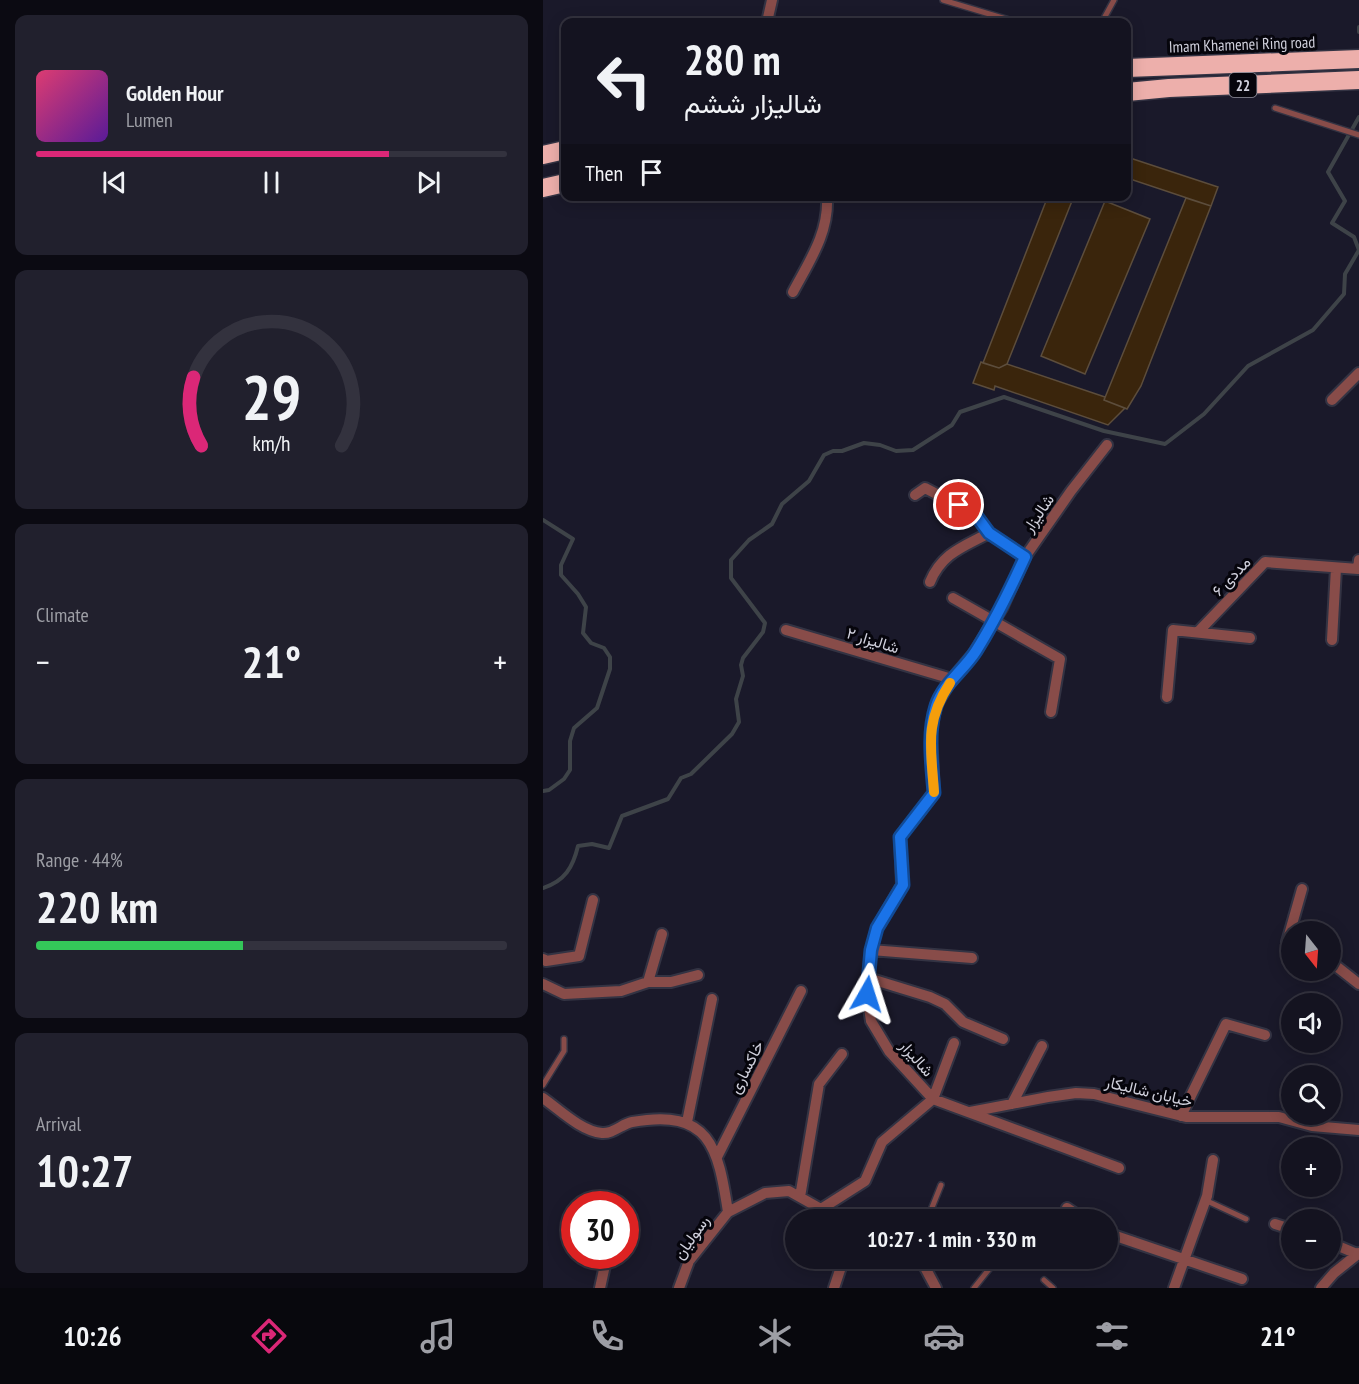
<!DOCTYPE html>
<html lang="en">
<head>
<meta charset="utf-8">
<style>
	:root { --surface:#141320; --page:#21202d; --text:#f1f3f6; --muted:#9d9ea5; --line:#33323e; --accent:#db2777 }
	body { margin:0; font-family:"PT Sans Narrow",Vazirmatn,sans-serif; background:var(--page); color:var(--text); height:100vh; display:flex; flex-direction:column; font-size:22px; white-space:nowrap }
	* { box-sizing:border-box; margin:0 }
	p { font-size:20px; color:var(--muted) }
	.icon { flex:none; width:33px; height:33px; fill:none; stroke:currentColor; stroke-width:2; stroke-linecap:round; stroke-linejoin:round }
	.map { position:relative; flex:1; overflow:hidden }
	.side { display:flex; flex-direction:column; gap:15px; padding:15px; background:#0b0a12; width:543px }
	.side>* { flex:none }
	.top-card { position:absolute; left:18px; top:18px; width:570px; height:183px; border-radius:12px; box-shadow:0 3px 15px #0003,0 0 0 2px var(--line); background:#141320; color:var(--text); overflow:hidden }
	.needle { width:39px; rotate:163deg }
	.fabs { position:absolute; left:738px; top:921px; display:grid; gap:12px }
	.fabs a { display:grid; place-items:center; width:60px; height:60px; border-radius:50%; background:var(--surface); box-shadow:0 3px 15px #0003,0 0 0 2px var(--line); font-size:30px }
	.speed { position:absolute; left:18px; top:1191px; display:flex; gap:12px; font-size:30px; font-weight:700; text-align:center }
	.speed>* { display:grid; place-content:center; width:78px; height:78px; border-radius:50%; background:var(--surface); box-shadow:0 3px 15px #0003,0 0 0 2px var(--line); line-height:1 }
	.speed .limit { border:9px solid #d22; background:#fff; color:#111 }
	.pin { position:absolute; display:grid; place-items:center; width:51px; height:51px; color:#fff; margin:-26px; border:3px solid #fff; border-radius:50%; box-shadow:0 2px 6px #0007 }
	.me { position:absolute; width:66px; margin:-33px; rotate:6deg; stroke-linejoin:round; filter:drop-shadow(0 0 4px #0008) }
	.turn { display:flex; align-items:center; gap:21px; height:126px; padding:0 24px; font-size:27px }
	.turn .icon { width:78px; height:78px; stroke-width:2.5 }
	.turn b { display:block; font-size:42px; line-height:51px }
	.then { display:flex; align-items:center; height:57px; padding:0 24px; background:#0003; gap:12px; font-size:22px }
	.big { font-size:45px; font-weight:700; line-height:1.1 }
	.side .widget { flex:1; display:flex; flex-direction:column; justify-content:center; gap:9px; min-width:0; padding:0 21px; border-radius:12px; background:var(--page) }
	.side .dial { align-items:center; gap:0 }
	.dial svg { height:156px; overflow:visible; fill:none; stroke:var(--line); stroke-width:7; stroke-linecap:round; text-anchor:middle }
	.dial text { fill:var(--text); stroke:none }
	.song { display:flex; align-items:center; gap:18px }
	.cover { width:72px; height:72px; border-radius:9px; background:linear-gradient(135deg,hsl(340 70% 55%),hsl(270 70% 35%)) }
	.played { height:6px; border-radius:3px; background:linear-gradient(90deg,var(--accent) 75%,var(--line) 75%) }
	.keys { display:flex; justify-content:space-around; direction:ltr }
	.heat { display:flex; justify-content:space-between; align-items:center; font-size:33px; direction:ltr }
	.charge { height:9px; border-radius:4px; background:linear-gradient(90deg,#34c759 44%,var(--line) 0) }
	.trip { position:absolute; left:242px; top:1209px; width:333px; height:60px; border-radius:30px; background:var(--surface); box-shadow:0 3px 15px #0003,0 0 0 2px var(--line); font-weight:700; line-height:60px; text-align:center }
	.menu { display:flex; height:96px; justify-content:space-around; align-items:center; background:#08080d; color:var(--muted) }
	.menu .icon { width:42px; height:42px }
	.menu .current { color:var(--accent) }
	.menu b { font-size:27px; color:var(--text) }
	main { display:flex; flex:1; min-height:0 }
	.map>svg:first-child { display:block }
	.lines { fill:none; stroke-linecap:round; stroke-linejoin:round }
	.stream { stroke:#3e4348; stroke-width:4 }
	.building { fill:#3a250c; stroke:#5c4d3c; stroke-width:1.5 }
	.lane-casing { stroke:#333343; stroke-width:8 }
	.street-casing { stroke:#333343; stroke-width:14 }
	.highway-casing { stroke:#333343; stroke-width:21 }
	.lane { stroke:#884c49; stroke-width:5 }
	.street { stroke:#884c49; stroke-width:10 }
	.highway { stroke:#edafab; stroke-width:18 }
	.route-casing { stroke:#114b97; stroke-width:15 }
	.route { stroke:#1a73e8; stroke-width:10 }
	.slow { stroke:#f59e0b; stroke-width:10 }
	.labels { text-anchor:middle; dominant-baseline:central; stroke-width:6; stroke-linejoin:round; paint-order:stroke }
	.shield { fill:#06050c; stroke:#93939e; stroke-width:1.5 }
	.shield-label { font-size:15px; font-weight:bold; fill:#d0d0dc }
	.street-label { font-size:16px; fill:#d0d0dc; stroke:#06050c }
</style>
</head>
<body>
<main>
<section class="side">
<div class="widget">
<div class="song"><i class="cover"></i><div><b>Golden Hour</b><p>Lumen</p></div></div>
<div class="played"></div>
<div class="keys"><svg class="icon" aria-label="previous" viewBox="0 0 24 24"><path d="M18 5L8 12l10 7zM5 5v14"/></svg><svg class="icon" aria-label="pause" viewBox="0 0 24 24"><path d="M8 5v14M16 5v14"/></svg><svg class="icon" aria-label="next" viewBox="0 0 24 24"><path d="M6 5l10 7-10 7zM19 5v14"/></svg></div>
</div>
<div class="widget dial"><svg viewBox="0 0 100 80">
<path d="M14 69A42 42 0 1 1 86 69"/>
<path d="M14 69A42 42 0 0 1 10 34" stroke="#db2777"/>
<text x="50" y="56" font-size="32" font-weight="700">29</text>
<text x="50" y="72" font-size="11">km/h</text>
</svg></div>
<div class="widget"><p>Climate</p>
<div class="heat"><a>−</a><b class="big">21°</b><a>+</a></div>
</div>
<div class="widget"><p>Range · 44%</p><b class="big">220 km</b><div class="charge"></div></div>
<div class="widget"><p>Arrival</p><b class="big">10:27</b></div>
</section>
<div class="map">
<svg width="816" height="1288" viewBox="0 0 816 1288">
	<rect width="100%" height="100%" fill="#1a192a"/>
	<g class="lines">
		<path class="stream" d="M816 27V32
			M0 520 30 539 18 565V575L35 594 43 607 40 633 48 643 61 648 67 657V669L54 708 31 728 27 741V770L21 779 6 790 0 791
			M0 888C22 881 30 867 35 846L49 844 66 848 79 816 125 799 138 778 148 774 189 734 196 722 193 699 200 676 198 665 200 658 220 632 222 623 188 578V560L206 540 229 524 239 504 266 481 281 455 290 451H299L321 443 337 445 353 451 370 450 409 425 417 412 461 397 561 431 622 444 661 414 705 366 770 330 801 294 802 274 816 250 811 237 789 223 802 201 785 172 816 117"/>
	</g>
	<path class="building" d="M584 157 675 187 668 206 584 178Z
		M505 196H531L464 364 456 368 440 363Z
		M643 198 668 206 598 386 584 409 561 400Z
		M562 201 607 219 542 374 498 356Z
		M438 362 456 368 464 364 562 397 561 400 582 408 565 425 452 386 451 390 430 383Z"/>
	<g class="lines">
		<defs>
			<path id="lane" d="M400 0 473 22
				M559 22 571 0
				M732 108 816 135
				M0 1085 21 1051V1039
				M662 1200 703 1219
				M384 1220 398 1185
				M501 1280 510 1288
				M431 1288 455 1258"/>
			<path id="street" d="M224 22 229 0
				M250 292C267 260 286 233 284 196
				M789 400 816 373
				M372 495 382 488 432 514 446 533 482 557
				M387 582C399 553 420 547 446 533
				M410 598 517 659 508 712
				M243 630 409 679
				M655 632 722 562 815 569 816 560
				M789 640 793 568
				M624 697 630 630 707 638
				M748 944 744 942 759 889
				M328 950 429 958
				M0 959 3 961 36 956 50 900
				M788 962 816 984
				M325 978 387 997 402 1004 420 1022 460 1039
				M105 982H128L155 975
				M0 984 21 994 78 991 105 982 119 934
				M411 1043 390 1099 576 1168
				M0 1098C17 1110 38 1131 59 1133 70 1134 79 1124 89 1122 167 1108 175 1147 185 1212
				M469 1104 499 1046
				M427 1112 505 1097 533 1093 551 1094 643 1117H736L769 1126 816 1130
				M638 1116 683 1024 722 1035
				M144 1122 169 999
				M174 1157 258 991
				M257 1197 276 1084 299 1054
				M524 1208 542 1220
				M278 1209 322 1181 339 1142 390 1099 346 1051 328 1021 324 994 328 950 334 928 359 885 357 837 391 793 388 731 393 705 409 679 431 653 459 608 482 557 528 491 564 445
				M732 1224 748 1229
				M564 1233 699 1279
				M788 1243 814 1254
				M377 1258 393 1288
				M57 1288 64 1256
				M136 1288 146 1261 185 1212 222 1193 246 1191 278 1209 290 1220
				M291 1288 301 1258
				M631 1288 664 1196 670 1160
				M778 1288 791 1273 816 1253"/>
			<path id="highway" d="M584 68 816 59
				M584 92 626 88 816 80
				M0 155 22 150
				M0 188 22 183"/>
		</defs>
		<use href="#lane" class="lane-casing"/>
		<use href="#street" class="street-casing"/>
		<use href="#highway" class="highway-casing"/>
		<use href="#lane" class="lane"/>
		<use href="#street" class="street"/>
		<use href="#highway" class="highway"/>
	</g>
	<g class="lines">
		<defs>
			<path id="route" d="M324 994 328 950 334 928 360 885 357 837 391 793C389 765 384 734 393 706 400 684 421 670 433 651 452 621 467 590 482 557L446 533 432 514 416 505"/>
		</defs>
		<use href="#route" class="route-casing"/>
		<use href="#route" class="route"/>
		<path class="slow" d="M391 792C388 747 381 723 407 683"/>
	</g>
	<g class="labels">
		<rect class="shield" x="686.5" y="73" width="27" height="24" rx="4.5"/>
		<g class="shield-label">
			<text x="700" y="85">22</text>
		</g>
		<g class="street-label">
			<text transform="translate(699 44) rotate(-2)">Imam Khamenei Ring road</text>
			<text transform="translate(495 513) rotate(-56)">شالیزار</text>
			<text transform="translate(688 576) rotate(-46)">مددی ۶</text>
			<text transform="translate(330 640) rotate(17)">شالیزار ۲</text>
			<text transform="translate(374 1058) rotate(49)">شالیزار</text>
			<text transform="translate(203 1067) rotate(-63)">خاکساری</text>
			<text transform="translate(606 1091) rotate(13)">خیابان شالیکار</text>
			<text transform="translate(148 1237) rotate(-55)">رسولیان</text>
		</g>
	</g>
</svg>
<div class="fabs">
<a><svg class="needle" viewBox="-14 -14 28 28"><path d="M0-13l5 13h-10z" fill="#e53935"/><path d="M0 13l5-13h-10z" fill="#9d9ea5"/></svg></a>
<a><svg class="icon" aria-label="sound" viewBox="0 0 24 24"><path d="M4 9h4l5-4v14l-5-4H4zM17 9q2 3 0 6"/></svg></a>
<a><svg class="icon" aria-label="search" viewBox="0 0 24 24"><circle cx="10" cy="10" r="6"/><path d="M15 15l6 6"/></svg></a>
<a>+</a>
<a>−</a>
</div>
<div class="speed"><div class="limit">30</div></div>
<div class="pin" style="left:416px;top:505px;background:#d93025"><svg class="icon" aria-label="arrive" viewBox="0 0 24 24"><path d="M6 21V4h12l-3 4 3 4H6"/></svg></div>
<svg class="me" style="left:324px;top:994px" viewBox="-20 -20 40 40"><path d="M0-17L14 15 0 8-14 15z" fill="#1a73e8" stroke="#fff" stroke-width="4"/></svg>
<div class="trip">10:27 · 1 min · 330 m</div>
<div class="top-card">
<div class="turn"><svg class="icon" aria-label="left" viewBox="0 0 24 24"><path d="M17 20v-9H6M10 6l-5 5 5 5"/></svg><div><b>280 m</b>شالیزار ششم</div></div>
<div class="then">Then<svg class="icon" aria-label="arrive" viewBox="0 0 24 24"><path d="M6 21V4h12l-3 4 3 4H6"/></svg></div>
</div>
</div>
</main>
<nav class="menu">
<b>10:26</b>
<svg class="icon current" aria-label="directions" viewBox="0 0 24 24"><path d="M12 3l9 9-9 9-9-9zM9 14v-3h6M13 9l2 2-2 2"/></svg>
<svg class="icon" aria-label="music" viewBox="0 0 24 24"><path d="M9 18V5l10-2v13"/><circle cx="6" cy="18" r="3"/><circle cx="16" cy="16" r="3"/></svg>
<svg class="icon" aria-label="phone" viewBox="0 0 24 24"><path d="M5 4h4l2 5-3 2q2 4 5 5l2-3 5 2v4C11 20 4 13 5 4z"/></svg>
<svg class="icon" aria-label="climate" viewBox="0 0 24 24"><path d="M12 3v18M4 7l16 10M4 17L20 7"/></svg>
<svg class="icon" aria-label="car" viewBox="0 0 24 24"><path d="M5 17H2v-5l4-1 3-4h7l3 4 3 1v5h-3M9 17h6M6 11h13"/><circle cx="7" cy="17" r="2"/><circle cx="17" cy="17" r="2"/></svg>
<svg class="icon" aria-label="filters" viewBox="0 0 24 24"><path d="M4 7h16M4 17h16"/><circle cx="9" cy="7" r="2"/><circle cx="15" cy="17" r="2"/></svg>
<b>21°</b>
</nav>
</body>
</html>
